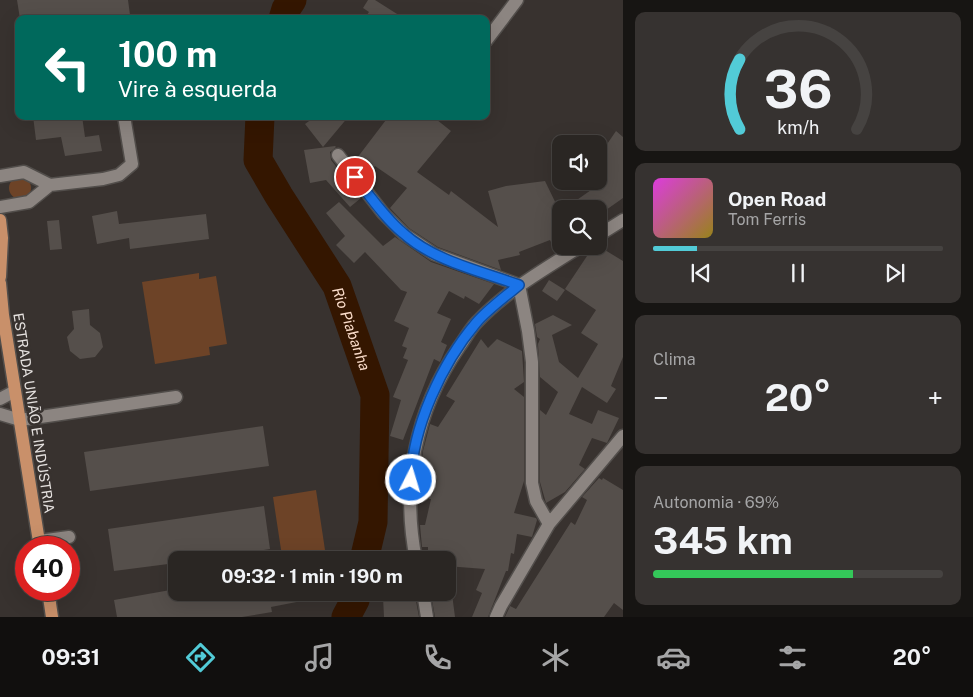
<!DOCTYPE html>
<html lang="pt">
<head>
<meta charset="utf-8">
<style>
	:root { --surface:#2a2623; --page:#363230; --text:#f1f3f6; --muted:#a5a5a6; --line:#464341; --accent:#52cbd7 }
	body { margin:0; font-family:"Public Sans",sans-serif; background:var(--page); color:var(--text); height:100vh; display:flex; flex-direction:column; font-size:19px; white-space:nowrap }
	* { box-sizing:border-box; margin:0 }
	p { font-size:16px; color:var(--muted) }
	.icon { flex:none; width:28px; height:28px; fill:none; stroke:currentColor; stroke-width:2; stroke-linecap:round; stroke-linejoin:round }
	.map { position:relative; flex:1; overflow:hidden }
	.side { display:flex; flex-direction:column; gap:12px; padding:12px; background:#171513; width:350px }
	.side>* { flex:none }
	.hud { position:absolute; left:15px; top:15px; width:475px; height:105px; border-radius:10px; box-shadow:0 5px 20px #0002,0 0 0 1px var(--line); background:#00695c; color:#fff; overflow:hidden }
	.tools { position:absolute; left:552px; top:135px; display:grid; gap:10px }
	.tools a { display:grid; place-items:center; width:55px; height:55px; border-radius:10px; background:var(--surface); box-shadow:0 5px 20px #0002,0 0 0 1px var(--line); font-size:25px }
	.speed { position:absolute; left:15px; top:536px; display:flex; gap:10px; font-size:25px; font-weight:700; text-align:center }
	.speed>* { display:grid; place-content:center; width:65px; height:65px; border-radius:50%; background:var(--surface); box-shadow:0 5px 20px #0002,0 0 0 1px var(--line); line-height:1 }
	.speed .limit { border:8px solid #d22; background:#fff; color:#111 }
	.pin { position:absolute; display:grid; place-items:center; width:42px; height:42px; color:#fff; margin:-21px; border:2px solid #fff; border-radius:50%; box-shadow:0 1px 5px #0007 }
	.me { position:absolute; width:55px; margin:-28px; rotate:5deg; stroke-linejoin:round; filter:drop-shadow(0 0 4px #0008) }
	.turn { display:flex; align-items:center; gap:18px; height:105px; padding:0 20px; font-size:22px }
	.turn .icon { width:65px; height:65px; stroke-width:2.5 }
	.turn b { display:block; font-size:35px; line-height:42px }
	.big { font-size:38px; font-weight:700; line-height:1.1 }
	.side .widget { flex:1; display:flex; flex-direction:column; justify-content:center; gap:8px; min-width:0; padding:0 18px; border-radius:10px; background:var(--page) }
	.side .dial { align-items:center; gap:0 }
	.dial svg { height:130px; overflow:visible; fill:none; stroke:var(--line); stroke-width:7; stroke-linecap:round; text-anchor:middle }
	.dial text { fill:var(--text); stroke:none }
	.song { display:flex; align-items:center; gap:15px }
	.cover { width:60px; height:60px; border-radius:8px; background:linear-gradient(135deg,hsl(300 70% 55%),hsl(50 70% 35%)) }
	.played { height:5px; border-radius:2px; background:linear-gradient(90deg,var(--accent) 15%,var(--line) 15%) }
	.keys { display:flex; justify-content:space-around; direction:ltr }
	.heat { display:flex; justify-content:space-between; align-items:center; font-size:28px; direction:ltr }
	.charge { height:8px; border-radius:4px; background:linear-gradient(90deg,#34c759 69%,var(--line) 0) }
	.trip { position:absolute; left:168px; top:551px; width:288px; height:50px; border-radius:10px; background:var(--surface); box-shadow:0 5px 20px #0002,0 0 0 1px var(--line); font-weight:700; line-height:50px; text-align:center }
	.tabs { display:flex; height:80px; justify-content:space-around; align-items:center; background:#110f0e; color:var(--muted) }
	.tabs .icon { width:35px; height:35px }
	.tabs .active { color:var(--accent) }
	.tabs b { font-size:22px; color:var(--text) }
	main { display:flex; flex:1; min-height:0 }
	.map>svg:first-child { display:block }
	.green { fill:#6d4327 }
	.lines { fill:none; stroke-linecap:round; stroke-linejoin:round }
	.river { stroke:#341600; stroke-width:29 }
	.building { fill:#554f4b }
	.minor-casing { stroke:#524e4b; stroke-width:15 }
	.major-casing { stroke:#524e4b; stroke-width:15 }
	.minor { stroke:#8c8581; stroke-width:12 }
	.major { stroke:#c9906a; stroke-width:12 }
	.route-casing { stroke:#114b97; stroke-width:12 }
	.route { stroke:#1a73e8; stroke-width:9 }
	.labels { text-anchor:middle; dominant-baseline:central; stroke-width:5; stroke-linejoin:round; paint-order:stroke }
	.street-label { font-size:14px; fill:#e5e1df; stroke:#38322f }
	.water-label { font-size:15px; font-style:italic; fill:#fadcc9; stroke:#38322f }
</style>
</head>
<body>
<main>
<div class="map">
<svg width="623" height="617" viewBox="0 0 623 617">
	<rect width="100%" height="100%" fill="#38322f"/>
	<path class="green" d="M9 188a11 11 0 1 1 22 0a11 11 0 1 1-22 0Z
		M199 273V279L216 276 227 344 209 347 210 355 155 364 142 282Z
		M316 490 325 550 282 556 273 497Z"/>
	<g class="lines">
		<g class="river">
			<path d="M283 19 286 9 292 0"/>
			<path id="s1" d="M260 116 258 160 279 196 337 286 375 395 373 522 364 560"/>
			<path d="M346 617 355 600 357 592"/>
		</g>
	</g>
	<path class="building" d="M17 0H128L130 15 99 19H20Z
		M368 0H375L405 19H364L369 12 363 8Z
		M33 116H82L85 137 99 135 102 151 65 156 61 137 36 140Z
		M316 116H349L323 147 305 124Z
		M389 116H432L451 131 417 172 449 195 451 191 498 227 488 191 506 186 545 181 561 214V249L556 252 550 240 519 252 520 255 498 260 501 270 438 247 409 228 390 208 407 188 375 166 366 178 354 162Z
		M616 131 623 137V198L599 215V209H564L601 183 599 180V156Z
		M335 146 336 147 330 152 331 160 361 198 350 207 326 180 310 183 304 150Z
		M339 202 383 246 395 237 431 262 494 284 479 304 465 296 464 299 449 291 437 313 451 319 441 342 447 345 440 362 434 359 403 440 390 436 401 400 393 397 408 360 403 358 407 348 402 346 409 328 394 321 407 292 401 290 365 252 354 263 336 245 345 236 326 213Z
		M117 211 119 224 206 214 209 239 130 249 129 238 97 244 92 216Z
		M59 220 62 249 50 250 47 221Z
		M600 247 623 261V357L611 386 616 389 607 403 582 387 569 414 592 424 598 410 619 418 607 443 592 438 579 465 585 469 565 492 546 503 540 482V410L546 415 558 392 540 377 538 344 540 339 537 337 535 324 553 315 572 325 552 335 559 362 578 378 598 344 581 333 596 310 565 289 587 256Z
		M549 280 565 290 557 301 542 291Z
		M89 309 90 325 100 333 103 347 95 357 80 359 70 351 67 337 74 329 72 311Z
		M481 339 488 348 497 339 522 351 524 382 514 389 524 397V481L514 513 536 518 537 520 532 537 517 534 514 554 511 553 508 571H506L488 617H472L482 593 476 590 485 569 446 566V560H428V547H422L420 525H425L431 499H429L433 480 420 477 423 451 430 424 438 427 455 401 446 396Z
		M263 426 269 466 90 491 84 452Z
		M599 478 602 480 603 478 623 490V610L614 603 604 617H505L510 606 516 609 571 522 575 525 587 500 582 497Z
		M264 506 270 549 200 560H176V563L114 571 108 529Z
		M176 589V592H312V599L271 607 272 612 242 617H117L114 600Z
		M452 594 455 617H435L432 600Z
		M383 597H396V602L416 601 419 617H384Z"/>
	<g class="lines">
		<defs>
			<path id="minor" d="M486 41 517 0
				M338 155 383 213 404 234 434 254 519 285 528 331 532 362V483L536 501 549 524
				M0 176 24 172 50 185
				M0 207 29 202 50 185 103 179 119 175 132 164 124 116
				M599 235 623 220
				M0 399 15 391
				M0 414 20 420 176 397
				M39 541 69 537
				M416 560C401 484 415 411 459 347 465 339 470 329 477 322 506 291 545 269 581 246
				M423 592 427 617
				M496 617 501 606 549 524 623 436"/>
			<path id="major" d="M0 220 2 238 0 277
				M0 283 3 315 40 548
				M48 590 52 617"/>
		</defs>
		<use href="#minor" class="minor-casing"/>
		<use href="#major" class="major-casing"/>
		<use href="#minor" class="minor"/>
		<use href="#major" class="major"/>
	</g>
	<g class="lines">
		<defs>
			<path id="route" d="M355 177C370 196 384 217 403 233 434 261 480 271 519 285 505 297 488 309 476 323 442 363 412 428 411 480"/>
		</defs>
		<use href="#route" class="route-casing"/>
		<use href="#route" class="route"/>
	</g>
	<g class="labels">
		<g class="street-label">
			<text transform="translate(34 413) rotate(81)">ESTRADA UNIÃO E INDÚSTRIA</text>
		</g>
		<g class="water-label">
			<text stroke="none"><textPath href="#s1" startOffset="238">Rio Piabanha</textPath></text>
		</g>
	</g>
</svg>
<div class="tools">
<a><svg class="icon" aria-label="sound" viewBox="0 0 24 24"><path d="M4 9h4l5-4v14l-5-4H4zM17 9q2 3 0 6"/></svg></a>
<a><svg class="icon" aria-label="search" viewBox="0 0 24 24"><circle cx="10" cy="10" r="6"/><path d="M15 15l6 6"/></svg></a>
</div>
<div class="speed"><div class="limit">40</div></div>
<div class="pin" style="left:355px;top:177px;background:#d93025"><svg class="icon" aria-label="arrive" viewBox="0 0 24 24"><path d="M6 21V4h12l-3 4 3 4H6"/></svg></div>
<svg class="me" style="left:411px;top:480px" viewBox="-20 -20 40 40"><circle r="17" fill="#1a73e8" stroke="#fff" stroke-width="3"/><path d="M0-11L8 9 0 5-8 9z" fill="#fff"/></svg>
<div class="trip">09:32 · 1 min · 190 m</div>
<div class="hud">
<div class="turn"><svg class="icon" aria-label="left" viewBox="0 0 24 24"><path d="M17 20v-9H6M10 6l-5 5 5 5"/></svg><div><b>100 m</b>Vire à esquerda</div></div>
</div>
</div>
<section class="side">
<div class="widget dial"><svg viewBox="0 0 100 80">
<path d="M14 69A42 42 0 1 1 86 69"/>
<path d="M14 69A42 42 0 0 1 14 26" stroke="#52cbd7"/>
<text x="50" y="56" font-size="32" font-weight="700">36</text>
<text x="50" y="72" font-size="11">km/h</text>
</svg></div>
<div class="widget">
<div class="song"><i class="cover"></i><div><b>Open Road</b><p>Tom Ferris</p></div></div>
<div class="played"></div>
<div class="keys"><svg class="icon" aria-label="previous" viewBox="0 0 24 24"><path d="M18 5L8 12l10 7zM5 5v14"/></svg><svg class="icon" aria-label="pause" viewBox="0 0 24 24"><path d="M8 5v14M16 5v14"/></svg><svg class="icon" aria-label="next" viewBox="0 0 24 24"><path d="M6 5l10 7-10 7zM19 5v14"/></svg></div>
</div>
<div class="widget"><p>Clima</p>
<div class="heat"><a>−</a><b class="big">20°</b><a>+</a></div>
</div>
<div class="widget"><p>Autonomia · 69%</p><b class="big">345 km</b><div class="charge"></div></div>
</section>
</main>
<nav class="tabs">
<b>09:31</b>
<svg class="icon active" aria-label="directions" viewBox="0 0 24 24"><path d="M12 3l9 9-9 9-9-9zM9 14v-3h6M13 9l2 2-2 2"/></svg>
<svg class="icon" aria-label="music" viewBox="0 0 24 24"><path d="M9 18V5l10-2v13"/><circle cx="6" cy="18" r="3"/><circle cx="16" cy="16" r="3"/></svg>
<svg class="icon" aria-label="phone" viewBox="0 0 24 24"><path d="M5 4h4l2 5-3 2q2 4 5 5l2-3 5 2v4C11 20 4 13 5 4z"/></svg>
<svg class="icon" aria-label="climate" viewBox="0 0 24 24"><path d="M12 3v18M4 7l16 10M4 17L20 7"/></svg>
<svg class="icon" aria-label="car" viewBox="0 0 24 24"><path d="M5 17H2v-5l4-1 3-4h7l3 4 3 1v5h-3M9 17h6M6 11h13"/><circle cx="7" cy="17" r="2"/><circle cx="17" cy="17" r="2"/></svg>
<svg class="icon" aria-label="filters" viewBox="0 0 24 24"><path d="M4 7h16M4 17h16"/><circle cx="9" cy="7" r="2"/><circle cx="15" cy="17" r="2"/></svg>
<b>20°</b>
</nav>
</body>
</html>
